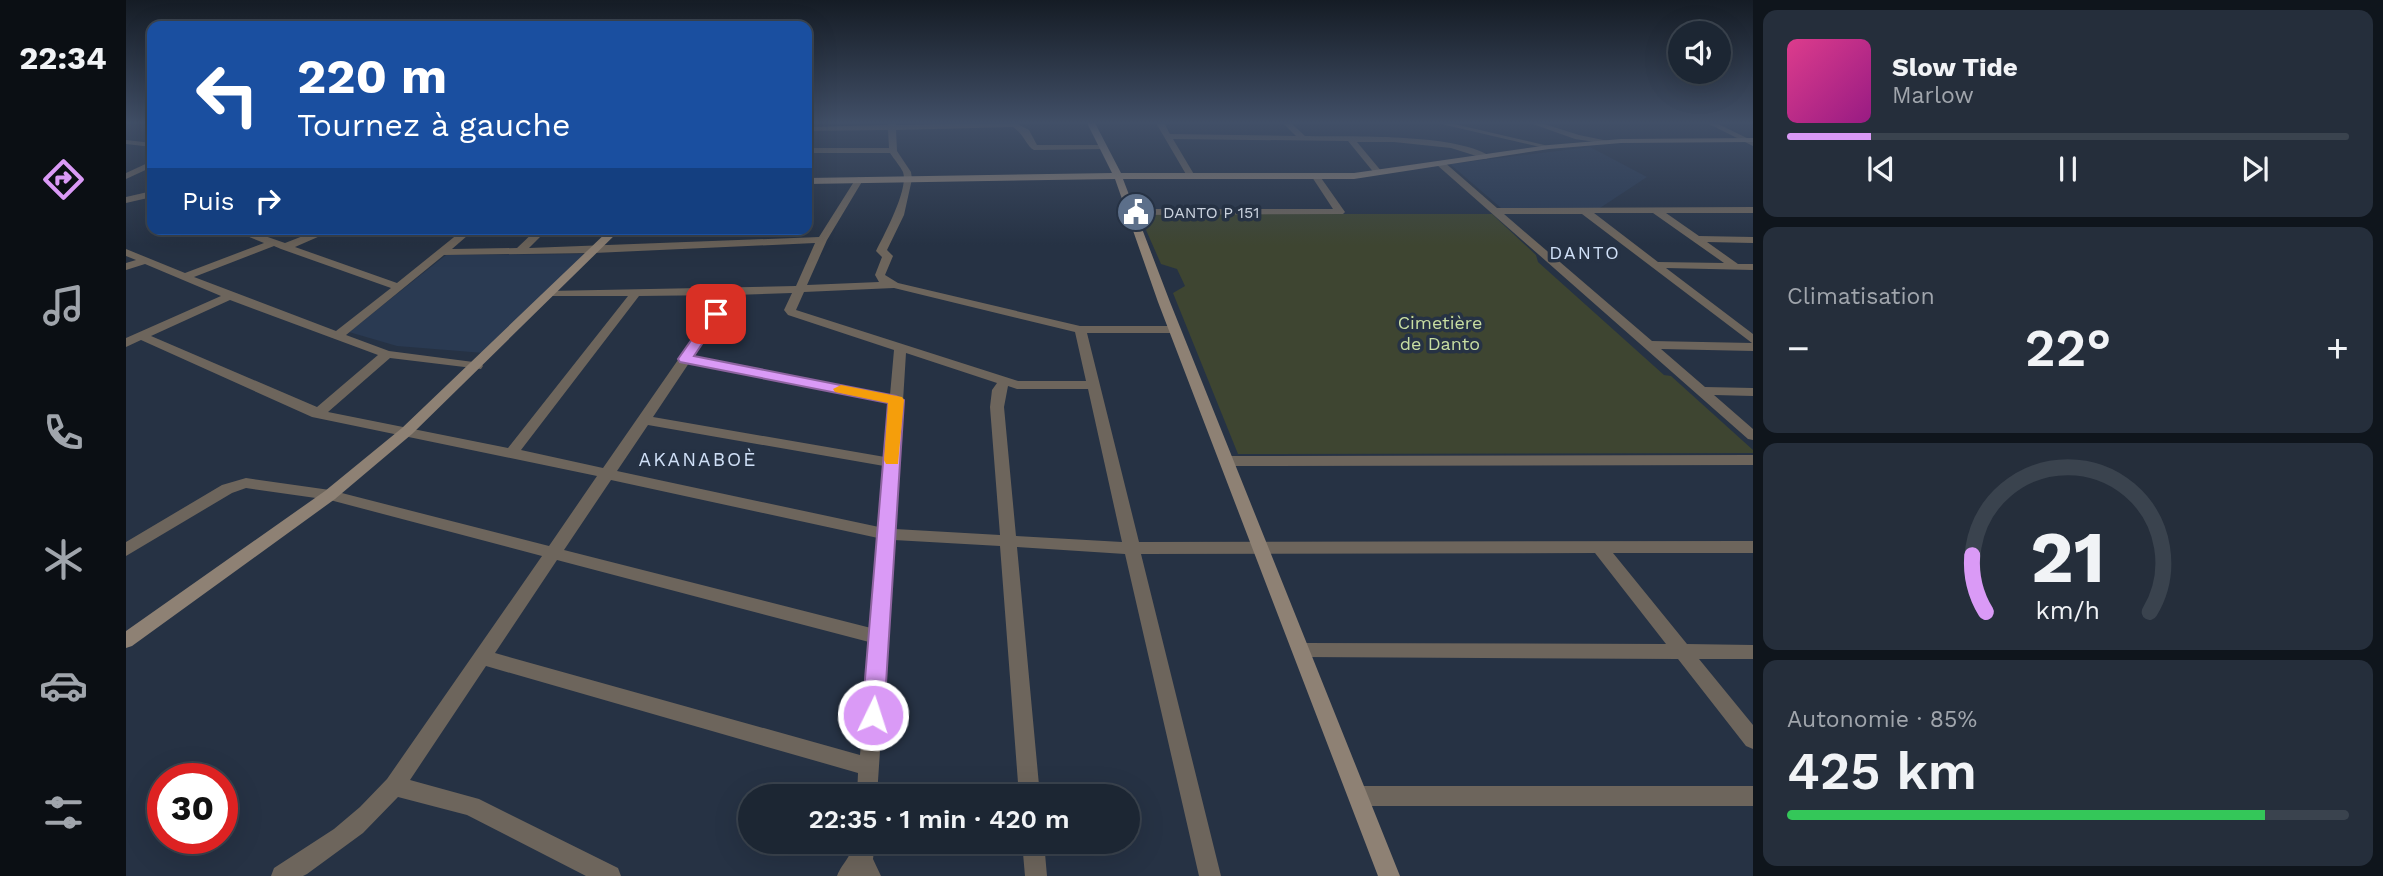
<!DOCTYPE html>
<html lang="fr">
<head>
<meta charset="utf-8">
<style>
	:root { --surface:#1c2633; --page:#252e3b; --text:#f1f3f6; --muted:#a0a5ac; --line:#3a434e; --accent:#da9af6 }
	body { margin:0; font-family:"Work Sans",sans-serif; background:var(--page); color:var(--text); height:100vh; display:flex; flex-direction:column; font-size:26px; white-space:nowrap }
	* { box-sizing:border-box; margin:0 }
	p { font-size:23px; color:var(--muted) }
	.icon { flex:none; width:38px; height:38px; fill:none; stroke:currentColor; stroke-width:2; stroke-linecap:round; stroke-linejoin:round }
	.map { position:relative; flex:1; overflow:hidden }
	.sheet { display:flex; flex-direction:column; gap:10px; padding:10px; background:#0f151c; width:630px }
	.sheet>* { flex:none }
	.guide { position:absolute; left:21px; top:21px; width:665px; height:214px; border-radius:14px; box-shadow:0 7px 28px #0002,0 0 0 2px var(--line); background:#1a4fa0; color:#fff; overflow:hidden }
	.tools { position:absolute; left:1542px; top:21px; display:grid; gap:14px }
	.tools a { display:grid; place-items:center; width:63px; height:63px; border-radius:50%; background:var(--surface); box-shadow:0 7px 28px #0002,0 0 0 2px var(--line); font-size:35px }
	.speed { position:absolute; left:21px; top:763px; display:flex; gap:14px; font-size:35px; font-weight:700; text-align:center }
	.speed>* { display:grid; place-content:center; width:91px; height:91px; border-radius:50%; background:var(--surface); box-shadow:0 7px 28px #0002,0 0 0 2px var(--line); line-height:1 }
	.speed .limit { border:10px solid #d22; background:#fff; color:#111 }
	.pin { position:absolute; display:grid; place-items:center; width:60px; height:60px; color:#fff; margin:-30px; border-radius:14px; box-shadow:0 4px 10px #0006 }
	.me { position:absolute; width:77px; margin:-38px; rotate:4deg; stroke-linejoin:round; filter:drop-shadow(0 0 5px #0008) }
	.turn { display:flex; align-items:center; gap:24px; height:147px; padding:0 35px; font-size:32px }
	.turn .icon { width:91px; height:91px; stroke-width:2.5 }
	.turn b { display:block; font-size:49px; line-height:60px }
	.then { display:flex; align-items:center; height:66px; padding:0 35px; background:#0003; gap:14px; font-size:26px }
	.big { font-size:52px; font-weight:600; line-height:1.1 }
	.sheet .widget { flex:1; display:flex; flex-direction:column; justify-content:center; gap:10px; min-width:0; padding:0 24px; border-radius:14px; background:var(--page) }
	.sheet .dial { align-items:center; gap:0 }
	.dial svg { height:182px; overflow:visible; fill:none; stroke:var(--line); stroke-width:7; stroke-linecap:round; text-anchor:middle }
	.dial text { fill:var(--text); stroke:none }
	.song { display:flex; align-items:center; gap:21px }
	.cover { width:84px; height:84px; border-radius:10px; background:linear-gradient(135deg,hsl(330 70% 55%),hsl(310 70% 35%)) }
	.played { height:7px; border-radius:4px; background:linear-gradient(90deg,var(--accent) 15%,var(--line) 15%) }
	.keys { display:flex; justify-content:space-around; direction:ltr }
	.heat { display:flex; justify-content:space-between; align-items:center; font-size:38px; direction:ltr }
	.charge { height:10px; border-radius:5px; background:linear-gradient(90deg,#34c759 85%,var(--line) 0) }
	.trip { position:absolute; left:612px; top:784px; width:402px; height:70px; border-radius:35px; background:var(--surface); box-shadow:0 7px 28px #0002,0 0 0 2px var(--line); font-weight:600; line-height:70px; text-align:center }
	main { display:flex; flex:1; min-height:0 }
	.menu { display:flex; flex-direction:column; width:126px; justify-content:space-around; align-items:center; background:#0b0f14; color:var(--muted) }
	.menu .icon { width:49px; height:49px }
	.menu .on { color:var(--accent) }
	.menu b { font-size:32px; color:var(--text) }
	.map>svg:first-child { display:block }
	.built { fill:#2a3a52 }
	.green { fill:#3e4531 }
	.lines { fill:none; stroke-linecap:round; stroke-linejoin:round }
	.street { fill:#6d655c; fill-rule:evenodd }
	.secondary { fill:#8e8174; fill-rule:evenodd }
	.route { fill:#da9af6; stroke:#8e64a0; stroke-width:2 }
	.slow { fill:#f59e0b }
	.labels { text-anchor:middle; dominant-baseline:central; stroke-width:7; stroke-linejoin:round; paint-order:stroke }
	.far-poi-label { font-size:16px; fill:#cad2de; stroke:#263244; text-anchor:start }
	.far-quarter-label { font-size:18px; letter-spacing:2px; fill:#d0e0f7; stroke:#263244 }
	.park-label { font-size:18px; fill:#c8dea2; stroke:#263244 }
	.neighbourhood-label { font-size:19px; letter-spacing:2px; fill:#d0e0f7; stroke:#263244 }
</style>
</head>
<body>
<main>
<nav class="menu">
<b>22:34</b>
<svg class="icon on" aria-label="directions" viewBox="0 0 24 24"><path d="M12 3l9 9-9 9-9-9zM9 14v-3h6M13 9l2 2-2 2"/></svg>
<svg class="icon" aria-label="music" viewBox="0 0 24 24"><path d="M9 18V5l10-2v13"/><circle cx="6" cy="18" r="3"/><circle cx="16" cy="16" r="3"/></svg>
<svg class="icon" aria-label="phone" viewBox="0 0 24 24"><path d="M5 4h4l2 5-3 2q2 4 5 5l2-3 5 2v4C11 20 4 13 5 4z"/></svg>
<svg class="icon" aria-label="climate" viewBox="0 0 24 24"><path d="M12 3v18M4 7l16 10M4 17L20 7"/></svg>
<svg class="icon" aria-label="car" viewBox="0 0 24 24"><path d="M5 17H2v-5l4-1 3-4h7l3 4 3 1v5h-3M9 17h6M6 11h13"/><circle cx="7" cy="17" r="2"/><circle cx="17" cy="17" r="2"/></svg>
<svg class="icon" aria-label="filters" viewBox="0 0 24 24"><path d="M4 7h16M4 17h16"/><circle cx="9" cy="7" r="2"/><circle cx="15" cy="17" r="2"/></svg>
</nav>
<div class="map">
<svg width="1627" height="876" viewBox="0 0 1627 876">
	<rect width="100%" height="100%" fill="#263244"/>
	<path class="built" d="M1464 147 1521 177 1474 208H1375L1324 164Z
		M458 254 358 353 271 346 223 332 320 255Z"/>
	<path class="green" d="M1013 214H1366L1410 255 1412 262 1538 375 1545 376 1627 450V453L1112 454 1047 293 1059 286 1051 269 1035 264Z"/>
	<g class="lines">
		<path class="street" d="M762 123H770V125L890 123 903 130 911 145H977L981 147 977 149 908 150C900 146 899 135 887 127L770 130 771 151 785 172 786 179 778 215 761 250 767 256 759 275 772 283 954 326H1052V332L1048 333H961L1013 542 1627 541V553H1487L1561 644 1627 645V659H1573L1627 725V749L1620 746 1552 659 1175 657 1169 655 1166 650 1169 645 1175 643 1540 644 1469 553 1015 554 1095 876H1073L999 554 891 547 914 796H893L874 546 768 540 751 796H731L732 773 360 666 284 780 353 799 492 868 495 876H460L341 815 272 797 237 833 181 874 177 876H145L148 868 208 829 234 807 261 779 416 556 204 500 120 488 106 493 0 556V542L96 485 120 478 204 490 423 546 471 476 186 417 15 340 0 347V338L95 296 19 264 0 270V263L10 260 0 256V249L59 273 138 243 104 229H119L159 243 195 229H210L169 247 271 283 338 229H349L326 249 391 248 411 229H422L403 248 693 237 729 180 733 177 737 180 701 240 681 285 753 282 749 275 756 257 750 251C758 235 783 189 777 172 774 166 768 159 764 153H681V148H763L762 130 681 131V127L762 125ZM689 243 670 286 422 291V295L426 296H502L382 448 202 412 264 358 355 369 357 366 355 363 263 351 220 335 318 255 468 253ZM148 246 155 249 265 288 210 331 68 277ZM768 288 949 332 960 381H892L670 310 678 292ZM666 293 658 310 662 315 768 350 764 395 567 357 608 295ZM597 295 477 468 395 450 513 296ZM104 300 252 355 191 407 25 336ZM780 353 871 383 866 390 864 407 874 535 769 529ZM563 363 763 403 759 457 527 417ZM882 386 891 389H962L996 542 890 536 878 407ZM522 425 758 466 753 527 491 471ZM485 480 752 538 745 628 438 550ZM431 560 743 642 734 755 369 653Z
			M1030 123H1038L1044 134 1170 136 1157 123H1165L1179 136C1225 137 1327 133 1364 156L1360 159 1325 148 1268 142H1231L1256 172 1252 175 1249 174 1222 141 1047 139 1069 176 1065 179 1061 176Z
			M1311 123H1324L1427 147 1423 149Z
			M1404 123H1415L1453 135 1487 142 1483 144 1449 139Z
			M1581 123H1590L1627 141V146Z
			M0 140 26 143V147L0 144Z
			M26 161V167L0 179V173Z
			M1311 161H1317L1371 208 1627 207V213H1540L1573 236 1627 237V243L1581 242 1612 264H1627V270L1540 268 1627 334V351L1535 349 1579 387 1627 388V396L1588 395 1627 429V440L1622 439 1311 165ZM1468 213H1527L1598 263 1532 262ZM1378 214H1456L1626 343 1526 341Z
			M1190 174 1193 175 1219 212 1217 214 1005 215 1000 212 1005 209H1207L1186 177Z
			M26 191V197L0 203V197Z
			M1627 455V465L1101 466 1094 461 1101 456Z
			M1233 786H1627V806H1233L1226 803 1222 796 1226 789Z
			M727 842H749L747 859 755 876H711C717 861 725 859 727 842Z
			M896 842H918L921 876H899Z"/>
		<path class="secondary" d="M961 123H969L995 173H1228L1423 145 1495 139 1627 138V142L1495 143 1423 149 1228 179H997L1044 302 1274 876H1252L1032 302 989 179 681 184V178L986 173Z
			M484 229H495L286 434 209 499 6 646 0 648V631L199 491 276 428Z"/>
	</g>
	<linearGradient id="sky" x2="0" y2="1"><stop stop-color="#151c25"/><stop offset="0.5" stop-color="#414f67"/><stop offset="1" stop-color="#414f67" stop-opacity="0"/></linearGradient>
	<rect width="1627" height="245" fill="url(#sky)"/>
	<path class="route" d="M590 311 596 314 568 356 770 396 778 400 758 715 755 722 747 725 739 722 736 715 762 403 554 362 552 359 585 312Z"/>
	<path class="slow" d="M715 385 776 397 778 400 772 464H760L758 460 762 403 709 392 707 389Z"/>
	<defs>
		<symbol id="civic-disc" viewBox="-11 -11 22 22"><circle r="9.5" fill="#5c6f8a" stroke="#263244"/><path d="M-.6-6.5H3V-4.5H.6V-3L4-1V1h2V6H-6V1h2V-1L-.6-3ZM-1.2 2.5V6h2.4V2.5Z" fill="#fff"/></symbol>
	</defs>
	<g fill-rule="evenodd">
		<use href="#civic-disc" x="988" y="190" width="44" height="44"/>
	</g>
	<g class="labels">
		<g class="far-poi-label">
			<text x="1037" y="212">DANTO P 151</text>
		</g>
		<g class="far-quarter-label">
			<text x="1459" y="252">DANTO</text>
		</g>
		<g class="park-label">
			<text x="1314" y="322">Cimetière<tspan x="1314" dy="21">de Danto</tspan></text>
		</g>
		<g class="neighbourhood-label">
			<text x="572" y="459">AKANABOÈ</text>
		</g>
	</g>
</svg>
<div class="tools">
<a><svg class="icon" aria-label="sound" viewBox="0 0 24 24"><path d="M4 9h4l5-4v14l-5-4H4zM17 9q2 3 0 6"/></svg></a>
</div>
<div class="speed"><div class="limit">30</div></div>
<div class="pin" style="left:590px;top:314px;background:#d93025"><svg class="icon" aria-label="arrive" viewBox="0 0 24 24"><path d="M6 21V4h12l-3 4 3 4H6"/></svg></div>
<svg class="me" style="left:747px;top:715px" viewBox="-20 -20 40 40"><circle r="17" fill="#da9af6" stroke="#fff" stroke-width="3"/><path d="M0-11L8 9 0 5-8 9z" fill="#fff"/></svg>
<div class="trip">22:35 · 1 min · 420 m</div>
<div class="guide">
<div class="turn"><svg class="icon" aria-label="left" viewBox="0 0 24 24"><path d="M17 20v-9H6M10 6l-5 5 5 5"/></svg><div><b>220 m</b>Tournez à gauche</div></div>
<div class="then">Puis<svg class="icon" aria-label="right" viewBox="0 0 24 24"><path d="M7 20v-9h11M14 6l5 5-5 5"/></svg></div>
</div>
</div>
<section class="sheet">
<div class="widget">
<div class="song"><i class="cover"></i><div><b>Slow Tide</b><p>Marlow</p></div></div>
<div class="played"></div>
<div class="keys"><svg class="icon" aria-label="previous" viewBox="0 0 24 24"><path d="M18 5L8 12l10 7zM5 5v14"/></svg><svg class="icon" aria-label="pause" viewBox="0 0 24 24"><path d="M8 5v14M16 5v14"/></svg><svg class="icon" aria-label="next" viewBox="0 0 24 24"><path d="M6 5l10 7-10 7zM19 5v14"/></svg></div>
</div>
<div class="widget"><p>Climatisation</p>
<div class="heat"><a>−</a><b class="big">22°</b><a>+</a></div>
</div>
<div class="widget dial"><svg viewBox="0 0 100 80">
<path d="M14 69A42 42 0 1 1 86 69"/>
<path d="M14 69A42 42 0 0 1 8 44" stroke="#da9af6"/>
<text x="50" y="56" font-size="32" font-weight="700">21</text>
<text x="50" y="72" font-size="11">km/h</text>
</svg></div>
<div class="widget"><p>Autonomie · 85%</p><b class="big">425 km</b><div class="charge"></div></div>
</section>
</main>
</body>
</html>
